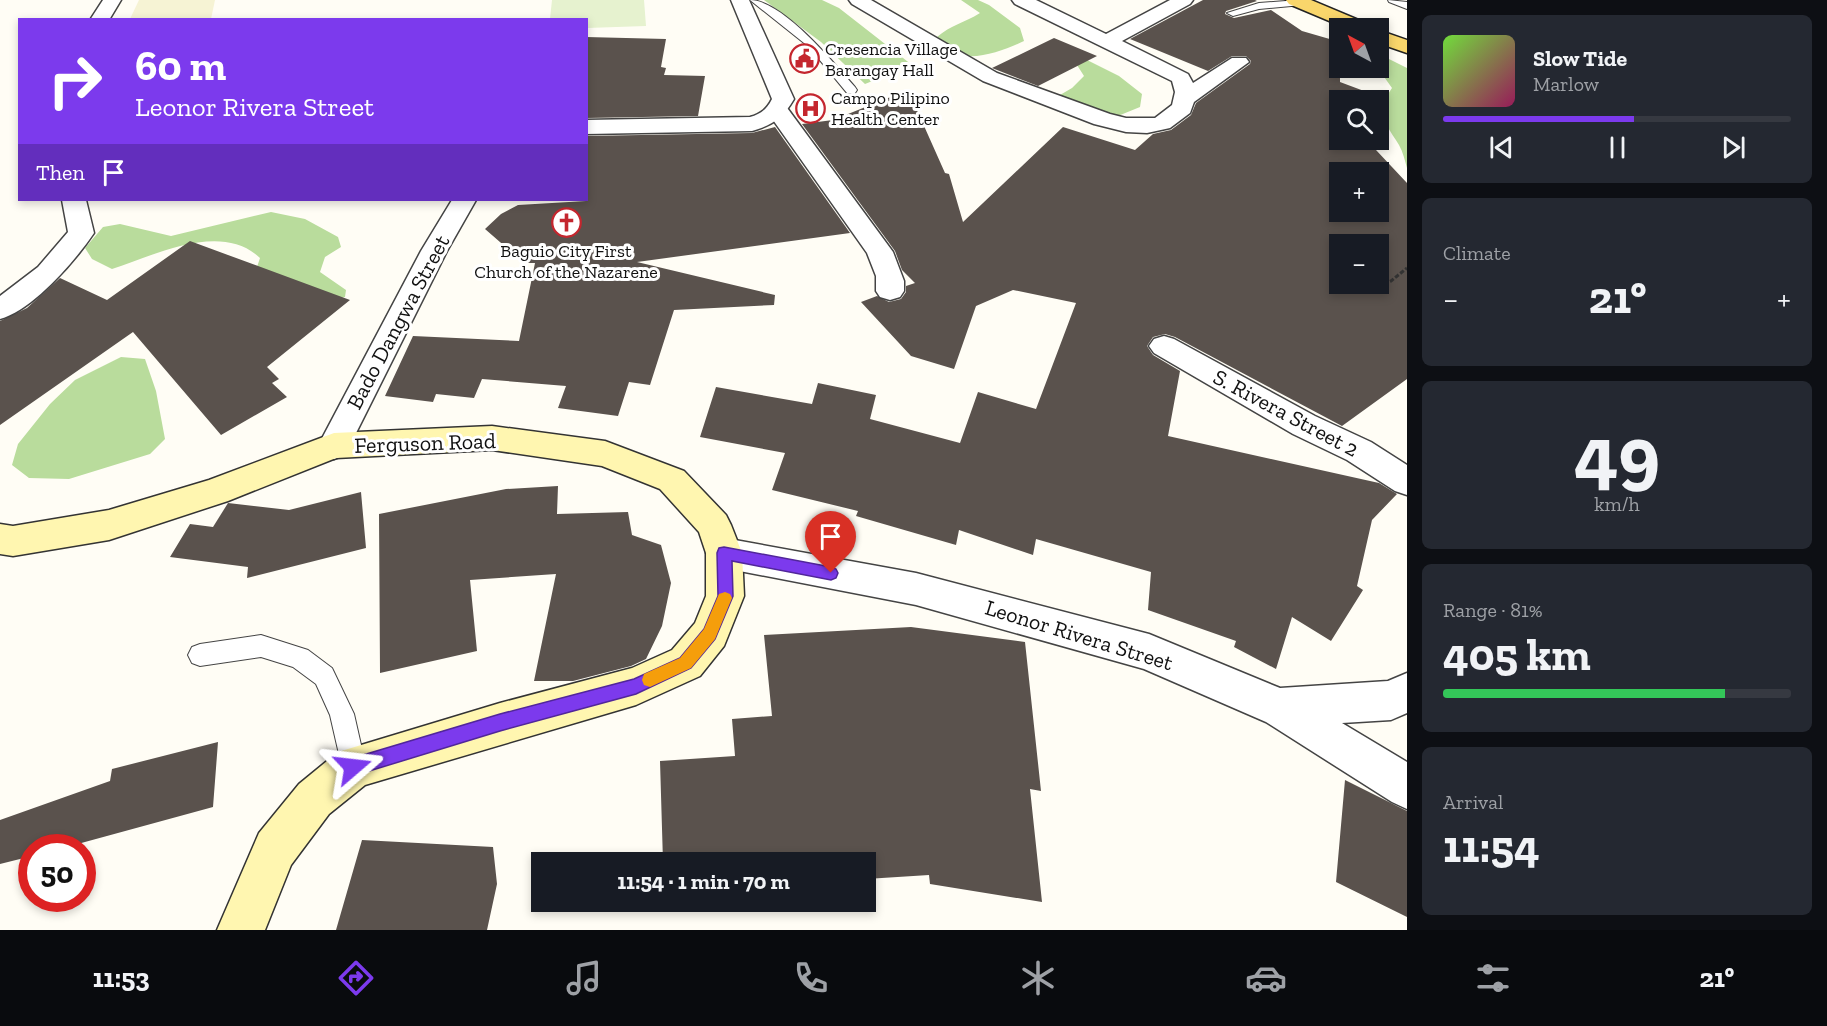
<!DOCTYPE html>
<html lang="en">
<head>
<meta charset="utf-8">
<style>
	:root { --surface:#171b24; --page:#242831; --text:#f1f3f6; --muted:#9ea1a6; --line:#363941; --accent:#7c3aed }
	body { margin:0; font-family:"Zilla Slab",serif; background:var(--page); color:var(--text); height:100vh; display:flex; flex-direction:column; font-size:22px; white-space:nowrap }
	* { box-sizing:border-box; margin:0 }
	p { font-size:20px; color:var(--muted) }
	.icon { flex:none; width:33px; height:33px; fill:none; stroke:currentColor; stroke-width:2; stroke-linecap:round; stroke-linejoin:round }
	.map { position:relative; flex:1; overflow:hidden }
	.panel { display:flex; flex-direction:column; gap:15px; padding:15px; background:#0d0f14; width:420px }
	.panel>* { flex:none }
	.top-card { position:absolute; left:18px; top:18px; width:570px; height:183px; border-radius:0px; box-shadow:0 3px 9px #0003; background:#7c3aed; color:#fff; overflow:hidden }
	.needle { width:39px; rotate:319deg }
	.fabs { position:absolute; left:1329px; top:18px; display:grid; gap:12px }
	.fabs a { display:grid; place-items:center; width:60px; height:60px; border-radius:0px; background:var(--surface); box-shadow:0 3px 9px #0003; font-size:30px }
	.speed { position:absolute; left:18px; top:834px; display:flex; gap:12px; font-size:30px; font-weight:700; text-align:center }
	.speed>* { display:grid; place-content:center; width:78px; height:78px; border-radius:50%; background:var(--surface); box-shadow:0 3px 9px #0003; line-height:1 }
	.speed .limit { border:9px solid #d22; background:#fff; color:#111 }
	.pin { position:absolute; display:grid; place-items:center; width:51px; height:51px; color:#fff; margin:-62px -26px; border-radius:50% 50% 50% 0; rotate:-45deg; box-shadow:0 0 6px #0007 }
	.pin .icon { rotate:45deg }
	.me { position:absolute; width:66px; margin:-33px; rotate:73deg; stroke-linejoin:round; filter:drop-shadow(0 0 4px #0008) }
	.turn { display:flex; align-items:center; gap:21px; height:126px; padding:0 18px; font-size:27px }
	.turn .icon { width:78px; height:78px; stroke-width:2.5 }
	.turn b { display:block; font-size:42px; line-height:51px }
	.then { display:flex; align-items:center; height:57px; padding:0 18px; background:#0003; gap:12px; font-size:22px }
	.big { font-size:45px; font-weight:700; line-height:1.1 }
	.panel .widget { flex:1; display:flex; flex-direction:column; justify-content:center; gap:9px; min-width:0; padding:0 21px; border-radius:9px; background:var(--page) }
	.panel .dial { align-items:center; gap:0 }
	.dial b { font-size:78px; line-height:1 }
	.song { display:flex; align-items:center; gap:18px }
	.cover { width:72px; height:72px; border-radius:9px; background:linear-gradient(135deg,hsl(100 70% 55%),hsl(330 70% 35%)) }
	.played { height:6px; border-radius:3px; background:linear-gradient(90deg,var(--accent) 55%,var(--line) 55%) }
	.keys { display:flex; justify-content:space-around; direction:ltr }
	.heat { display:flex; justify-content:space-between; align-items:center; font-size:33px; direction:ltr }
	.charge { height:9px; border-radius:4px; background:linear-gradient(90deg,#34c759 81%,var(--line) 0) }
	.trip { position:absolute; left:531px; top:852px; width:345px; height:60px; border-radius:0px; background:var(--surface); box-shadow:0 3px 9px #0003; font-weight:700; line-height:60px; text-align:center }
	.menu { display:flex; height:96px; justify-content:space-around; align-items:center; background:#090b0e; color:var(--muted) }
	.menu .icon { width:42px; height:42px }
	.menu .on { color:var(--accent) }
	.menu b { font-size:27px; color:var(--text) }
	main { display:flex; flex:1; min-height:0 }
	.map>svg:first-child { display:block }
	.farmland { fill:#f6f3d4 }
	.forest { fill:#b9dc9c }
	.pitch { fill:#e6f2cf }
	.building { fill:#5a524d; fill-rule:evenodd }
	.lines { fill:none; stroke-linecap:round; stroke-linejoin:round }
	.service-casing { stroke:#444; stroke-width:2 }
	.minor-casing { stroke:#444; stroke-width:3 }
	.tertiary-casing { stroke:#444; stroke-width:3 }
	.secondary-casing { stroke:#333; stroke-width:3 }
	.primary-casing { stroke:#222; stroke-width:3 }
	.path { stroke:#333; stroke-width:3; stroke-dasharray:4.5 2; stroke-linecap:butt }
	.service { fill:#fff; fill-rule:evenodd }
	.minor { fill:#fff; fill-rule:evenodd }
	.tertiary { fill:#fff; fill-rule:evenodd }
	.secondary { fill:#fff6b0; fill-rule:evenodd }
	.primary { fill:#f9d66b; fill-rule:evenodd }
	.route { fill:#7c3aed; stroke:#51269a; stroke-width:1.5 }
	.slow { fill:#f59e0b }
	.labels { text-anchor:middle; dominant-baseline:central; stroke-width:6; stroke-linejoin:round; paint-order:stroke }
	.far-poi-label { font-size:18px; fill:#111; stroke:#fff; text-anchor:start }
	.street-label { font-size:22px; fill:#111; stroke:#fff }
</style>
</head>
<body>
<main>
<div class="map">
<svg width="1407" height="930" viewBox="0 0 1407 930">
	<rect width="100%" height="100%" fill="#fffdf5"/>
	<path class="farmland" d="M139 0H215L211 19H130Z"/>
	<path class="forest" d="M764 0H822L839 8 912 65 865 84 821 42Z
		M961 0H978L989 5 1020 28 1024 41C999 53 954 70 937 37 951 25 964 23 980 13Z
		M1379 54 1407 68V168C1405 161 1403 152 1399 145 1385 122 1374 114 1392 88L1382 74 1372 68H1378Z
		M1085 59 1119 76 1142 94 1140 107 1113 118 1069 107 1060 95 1072 88 1084 76 1077 65Z
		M271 212 305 219 338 237 341 247 325 257 320 272 346 290 345 297 332 300 257 267 260 258C221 221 155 255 112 269L92 259 85 248 103 227 120 224 171 236Z
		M121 357 145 359 156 391 165 439 150 454 69 479 29 478 12 465 18 444 50 404 75 380Z"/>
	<path class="pitch" d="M552 0H644L646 26 587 28 586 20 550 19Z"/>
	<path class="building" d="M1203 0H1255L1257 1 1226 11 1225 14 1234 18 1271 10 1302 31 1340 42V82L1372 94 1365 100H1340V140H1369L1379 150H1376L1407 183V379L1342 426 1175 337 1165 334 1153 337 1147 346 1153 355 1180 371 1168 436 1379 483 1397 494 1372 520 1357 586 1363 590 1331 641 1292 617 1276 669 1234 647 1236 641 1148 610 1151 572 1036 539 1033 555 959 530 956 545 856 516 858 511 772 490 785 453 700 437 716 387 812 404 818 383 876 395 870 419 960 443 978 392 1036 409 1076 303 1013 290 976 306 954 369 911 356 861 302 877 296 889 302 901 299 906 292V286L915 283 902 270 895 251 802 124 833 120 908 90 945 173 949 174 963 222 1063 127 1135 150 1153 134 1171 130 1191 115 1196 103 1250 64 1251 61 1246 56H1232L1208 71 1130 39ZM1340 172H1378V212H1340ZM1340 244H1378V284H1340Z
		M586 37 666 39 661 67 666 68 664 75 705 76 698 116 586 118Z
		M1054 38 1097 56 1038 86 992 68Z
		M775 127 850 233 637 262 775 295 774 305 674 310 650 385 629 382 618 416 558 408 566 386 482 379 474 398 436 394 433 402 385 396 413 336 519 341 535 263H524L485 229 501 214 518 205 586 201V136L752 133Z
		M190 241 350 300 267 367 279 379 272 383 287 397 221 435 133 332 0 425V321L27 308 60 278 107 300Z
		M558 486 557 514 628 512 632 535 661 545 671 583 662 626 646 659 631 666 573 681H534L556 574 470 580 477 651 380 673 379 514 506 489Z
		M361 492 366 548 247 578 248 567 170 557 190 524 213 527 228 503 289 510Z
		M911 627 1025 642 1041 791 1030 789 1042 902 930 884 929 875 866 879V862H663L660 761 735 756 732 719 772 716 764 635Z
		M218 742 213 807 63 848H32V856L0 864V820L110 781 112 769Z
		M1345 780 1407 811V917L1336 882Z
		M362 840 493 847 497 884 487 930H336Z"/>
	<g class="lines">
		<defs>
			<path id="service" d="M750 0C782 0 834 63 855 87L857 90 855 93H847L809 47Z
				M1299 0 1303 3 1302 5 1259 9 1233 16 1227 13 1259 3Z
				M1388 0 1407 2V9L1389 2Z
				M261 635 308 650 332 668 354 714 366 767 362 776 353 780 344 776 330 715 316 684 293 667 261 657 200 666 192 663 188 655 192 647 200 644Z"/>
			<path id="minor" d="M103 0H121L109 20H90Z
				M849 0H871L997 73 1110 114 1126 118H1155L1172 105 1175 92 1172 81 1015 4 1012 0H1036L1106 34 1170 0H1193L1190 4 1122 41 1188 74 1193 83 1232 58H1246L1249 62 1194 102 1190 113 1170 128 1147 133 1126 132 1094 124 983 81 852 4Z
				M777 103 785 105 893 252 904 281V291L900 297 890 300 880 297 876 291V276L867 253 766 110 769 105Z
				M62 200H86L94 233C75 261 33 310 0 319V296L38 267 68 232Z
				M1164 336 1174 339 1315 416 1371 442 1407 465V495L1395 491 1347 460 1293 434 1154 353 1149 346 1154 339Z
				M724 538 916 573 1149 634 1280 688 1388 681 1407 673V713L1391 720 1342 723 1407 762V809L1392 802 1266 722 1144 669 916 605 724 568 711 564 706 553 711 542Z"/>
			<path id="tertiary" d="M731 0H749L794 99C783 118 773 125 752 131L586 134V120L750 117C761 114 767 109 772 99Z
				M452 200H476L447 251 345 455 334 459 323 455 318 446 421 251Z"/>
			<path id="secondary" d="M492 426 605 441 684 471 726 515 731 525 742 553 744 596 724 646 700 676 636 705 365 785 329 814 291 865 265 930H217L259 833 299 784 338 752 500 703 632 668 672 650 695 623 706 596V553L699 532 660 489 602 466 492 450 336 458 228 501 109 540 13 556 0 554V524L13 526 109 510 209 480 334 433Z"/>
			<path id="primary" d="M1286 0H1311L1368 24 1371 28H1346L1289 4Z
				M1378 30 1407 40V53L1378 43Z"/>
		</defs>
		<use href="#service" class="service-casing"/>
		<use href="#minor" class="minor-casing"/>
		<use href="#tertiary" class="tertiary-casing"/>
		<use href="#secondary" class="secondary-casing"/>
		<use href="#primary" class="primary-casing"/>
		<path class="path" d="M1372 289 1391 281 1407 268"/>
		<use href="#service" class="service"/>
		<use href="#minor" class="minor"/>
		<use href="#tertiary" class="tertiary"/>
		<use href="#secondary" class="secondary"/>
		<use href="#primary" class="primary"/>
	</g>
	<path class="route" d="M724 547 831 567 836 569 838 573 836 578 831 580 732 561 733 596 715 639 691 668 636 694 500 731 353 776 347 773 344 767 347 761 353 758 500 714 634 679 680 658 704 629 718 596 717 553 719 548Z"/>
	<path class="slow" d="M725 592 730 594 732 598 715 639 691 668 650 687 644 685 642 680 644 674 680 658 704 629 719 594Z"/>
	<defs>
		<symbol id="civic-ring" viewBox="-11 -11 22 22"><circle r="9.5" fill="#fff" stroke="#c4262e" stroke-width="1.5"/><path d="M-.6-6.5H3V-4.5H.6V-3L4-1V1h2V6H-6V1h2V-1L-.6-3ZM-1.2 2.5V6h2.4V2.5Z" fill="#c4262e"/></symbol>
		<symbol id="hospital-ring" viewBox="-11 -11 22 22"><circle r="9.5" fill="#fff" stroke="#c4262e" stroke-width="1.5"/><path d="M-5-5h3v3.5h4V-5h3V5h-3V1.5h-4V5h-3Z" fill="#c4262e"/></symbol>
		<symbol id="church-ring" viewBox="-11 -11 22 22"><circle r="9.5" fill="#fff" stroke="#c4262e" stroke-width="1.5"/><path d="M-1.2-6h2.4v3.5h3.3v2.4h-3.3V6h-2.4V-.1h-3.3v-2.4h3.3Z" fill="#c4262e"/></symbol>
	</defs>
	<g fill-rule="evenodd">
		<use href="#civic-ring" x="788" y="42" width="33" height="33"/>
		<use href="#hospital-ring" x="794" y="92" width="33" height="33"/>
		<use href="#church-ring" x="550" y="206" width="33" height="33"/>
	</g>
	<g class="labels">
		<g class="far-poi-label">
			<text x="825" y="49">Cresencia Village<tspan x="825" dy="21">Barangay Hall</tspan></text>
			<text x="831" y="98">Campo Pilipino<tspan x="831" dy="21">Health Center</tspan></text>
			<text x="566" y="251" text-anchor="middle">Baguio City First<tspan x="566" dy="21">Church of the Nazarene</tspan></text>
		</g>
		<g class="street-label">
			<text transform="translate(398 322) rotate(-62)">Bado Dangwa Street</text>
			<text transform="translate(1286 413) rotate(28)">S. Rivera Street 2</text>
			<text transform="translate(425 443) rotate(-2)">Ferguson Road</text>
			<text transform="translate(1079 635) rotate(17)">Leonor Rivera Street</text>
		</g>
	</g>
</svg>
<div class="fabs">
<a><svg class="needle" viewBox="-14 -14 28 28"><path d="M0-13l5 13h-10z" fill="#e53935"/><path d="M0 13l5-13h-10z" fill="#9ea1a6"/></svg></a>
<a><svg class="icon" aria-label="search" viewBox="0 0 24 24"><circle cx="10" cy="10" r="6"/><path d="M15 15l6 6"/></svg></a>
<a>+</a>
<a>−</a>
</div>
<div class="speed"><div class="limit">50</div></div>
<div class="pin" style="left:831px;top:573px;background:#d93025"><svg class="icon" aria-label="arrive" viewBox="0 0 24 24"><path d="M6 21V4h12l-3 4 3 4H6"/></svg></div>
<svg class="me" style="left:353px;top:767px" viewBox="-20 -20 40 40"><path d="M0-17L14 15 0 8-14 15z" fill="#7c3aed" stroke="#fff" stroke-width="4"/></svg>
<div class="trip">11:54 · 1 min · 70 m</div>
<div class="top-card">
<div class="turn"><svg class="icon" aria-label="right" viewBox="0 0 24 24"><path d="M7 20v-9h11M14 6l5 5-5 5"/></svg><div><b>60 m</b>Leonor Rivera Street</div></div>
<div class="then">Then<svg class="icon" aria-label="arrive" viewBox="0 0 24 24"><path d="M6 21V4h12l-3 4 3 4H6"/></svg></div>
</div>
</div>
<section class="panel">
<div class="widget">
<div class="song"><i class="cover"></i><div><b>Slow Tide</b><p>Marlow</p></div></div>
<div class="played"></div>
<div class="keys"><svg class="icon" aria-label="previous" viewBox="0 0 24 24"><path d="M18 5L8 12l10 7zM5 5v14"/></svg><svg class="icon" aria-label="pause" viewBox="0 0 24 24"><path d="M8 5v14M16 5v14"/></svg><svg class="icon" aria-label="next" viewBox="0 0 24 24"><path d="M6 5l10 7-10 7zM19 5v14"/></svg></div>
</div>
<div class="widget"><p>Climate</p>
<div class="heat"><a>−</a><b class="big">21°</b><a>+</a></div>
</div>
<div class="widget dial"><b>49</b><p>km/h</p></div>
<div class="widget"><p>Range · 81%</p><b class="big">405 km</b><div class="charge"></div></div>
<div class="widget"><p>Arrival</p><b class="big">11:54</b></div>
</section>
</main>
<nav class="menu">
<b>11:53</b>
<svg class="icon on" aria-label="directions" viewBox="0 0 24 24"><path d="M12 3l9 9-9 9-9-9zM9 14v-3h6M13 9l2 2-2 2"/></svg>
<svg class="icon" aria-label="music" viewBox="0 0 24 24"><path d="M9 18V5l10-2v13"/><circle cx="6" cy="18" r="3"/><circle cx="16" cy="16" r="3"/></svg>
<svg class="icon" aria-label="phone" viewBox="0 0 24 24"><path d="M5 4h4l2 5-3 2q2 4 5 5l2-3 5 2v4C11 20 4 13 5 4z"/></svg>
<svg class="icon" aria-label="climate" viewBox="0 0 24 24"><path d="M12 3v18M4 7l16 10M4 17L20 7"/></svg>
<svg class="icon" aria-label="car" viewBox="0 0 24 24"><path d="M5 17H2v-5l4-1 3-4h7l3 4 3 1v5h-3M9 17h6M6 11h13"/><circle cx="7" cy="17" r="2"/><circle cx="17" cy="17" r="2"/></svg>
<svg class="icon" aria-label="filters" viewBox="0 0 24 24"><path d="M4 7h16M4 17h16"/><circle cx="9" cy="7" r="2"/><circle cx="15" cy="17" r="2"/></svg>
<b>21°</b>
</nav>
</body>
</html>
